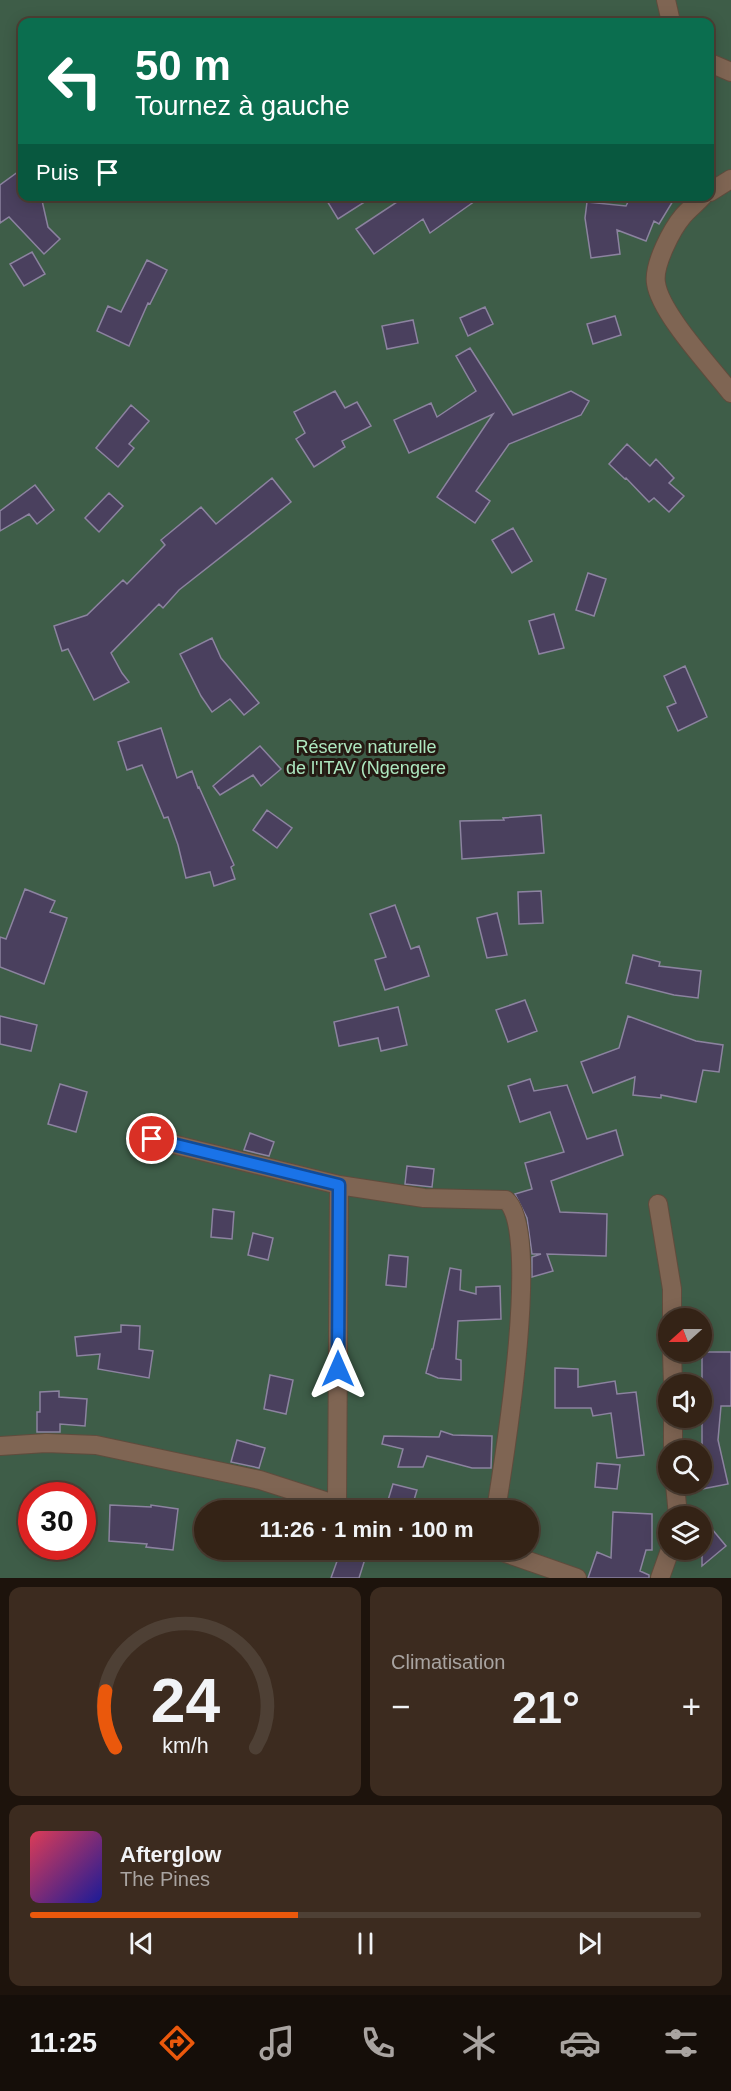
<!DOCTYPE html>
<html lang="fr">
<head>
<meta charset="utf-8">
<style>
	:root { --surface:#342316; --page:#3c2b1f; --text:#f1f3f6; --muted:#a9a4a1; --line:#4e4035; --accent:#ea580c }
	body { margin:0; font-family:Arial,sans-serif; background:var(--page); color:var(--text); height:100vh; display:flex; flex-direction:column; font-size:22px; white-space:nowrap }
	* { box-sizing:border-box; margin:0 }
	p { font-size:20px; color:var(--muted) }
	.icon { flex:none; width:33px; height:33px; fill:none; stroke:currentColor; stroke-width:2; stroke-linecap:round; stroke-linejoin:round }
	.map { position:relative; height:1578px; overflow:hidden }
	.sheet { display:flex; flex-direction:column; gap:9px; padding:9px; background:#1d130c; flex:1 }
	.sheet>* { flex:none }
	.top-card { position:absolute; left:18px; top:18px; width:696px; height:183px; border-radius:12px; box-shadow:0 3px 15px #0003,0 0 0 2px var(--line); background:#0b6e4f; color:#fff; overflow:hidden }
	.needle { width:39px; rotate:249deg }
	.controls { position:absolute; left:658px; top:1308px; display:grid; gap:12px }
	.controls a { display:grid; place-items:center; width:54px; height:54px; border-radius:50%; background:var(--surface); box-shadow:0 3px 15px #0003,0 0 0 2px var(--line); font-size:30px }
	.speed { position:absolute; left:18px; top:1482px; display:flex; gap:12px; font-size:30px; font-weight:700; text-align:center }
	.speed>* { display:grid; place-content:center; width:78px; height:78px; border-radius:50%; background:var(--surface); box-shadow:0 3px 15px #0003,0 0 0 2px var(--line); line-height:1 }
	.speed .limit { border:9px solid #d22; background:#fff; color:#111 }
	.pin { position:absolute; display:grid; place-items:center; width:51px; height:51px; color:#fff; margin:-26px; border:3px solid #fff; border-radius:50%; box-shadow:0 2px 6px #0007 }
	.me { position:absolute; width:66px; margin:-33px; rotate:0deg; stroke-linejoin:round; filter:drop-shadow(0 0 4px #0008) }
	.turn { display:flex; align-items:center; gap:21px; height:126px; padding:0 18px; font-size:27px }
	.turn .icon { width:78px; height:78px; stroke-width:2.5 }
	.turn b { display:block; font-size:42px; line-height:51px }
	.then { display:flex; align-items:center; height:57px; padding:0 18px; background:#0003; gap:12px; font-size:22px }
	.big { font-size:45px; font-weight:700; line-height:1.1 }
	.sheet .tile { flex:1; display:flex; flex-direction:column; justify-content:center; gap:9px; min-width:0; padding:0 21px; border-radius:12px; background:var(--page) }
	.sheet .dial { align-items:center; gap:0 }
	.dial svg { height:156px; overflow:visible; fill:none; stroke:var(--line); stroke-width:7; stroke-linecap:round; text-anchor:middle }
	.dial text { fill:var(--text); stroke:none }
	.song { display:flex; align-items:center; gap:18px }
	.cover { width:72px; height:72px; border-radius:9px; background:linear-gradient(135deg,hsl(350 70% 55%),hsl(240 70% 35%)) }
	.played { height:6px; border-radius:3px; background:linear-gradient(90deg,var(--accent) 40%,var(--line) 40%) }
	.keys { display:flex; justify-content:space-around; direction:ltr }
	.heat { display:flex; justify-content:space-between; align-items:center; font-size:33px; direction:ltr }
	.sheet .tiles { flex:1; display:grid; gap:9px; grid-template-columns:1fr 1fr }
	.tile:last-child { grid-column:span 2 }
	.trip { position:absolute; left:194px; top:1500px; width:345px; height:60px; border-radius:30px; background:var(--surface); box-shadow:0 3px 15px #0003,0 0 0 2px var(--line); font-weight:700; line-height:60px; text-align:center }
	.tabs { display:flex; height:96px; justify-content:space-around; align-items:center; background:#150e09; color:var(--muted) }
	.tabs .icon { width:42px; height:42px }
	.tabs .current { color:var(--accent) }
	.tabs b { font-size:27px; color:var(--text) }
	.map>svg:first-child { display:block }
	.green { fill:#3e5d48; fill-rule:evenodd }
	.building { fill:#4a405e; stroke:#8c83a0; stroke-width:1.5 }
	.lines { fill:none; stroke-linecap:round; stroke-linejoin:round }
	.street-casing { stroke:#604c3d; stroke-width:20 }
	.street { stroke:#7f6553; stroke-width:18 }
	.route-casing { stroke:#114b97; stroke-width:15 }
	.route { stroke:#1a73e8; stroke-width:10 }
	.labels { text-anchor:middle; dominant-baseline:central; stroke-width:6; stroke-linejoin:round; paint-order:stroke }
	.park-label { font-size:18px; fill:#ade7bf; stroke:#251a13 }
</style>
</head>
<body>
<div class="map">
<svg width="731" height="1578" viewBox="0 0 731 1578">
	<rect width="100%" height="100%" fill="#462f1e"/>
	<path class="green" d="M0 0H731V1578H0ZM22 22H710V196H22ZM669 1318H702V1352H669ZM669 1384H702V1418H669ZM669 1450H702V1484H669ZM32 1496H82V1546H32ZM204 1510H528V1550H204ZM669 1516H702V1550H669Z"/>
	<path class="building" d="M22 169V196H41L48 227 60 239 44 254 9 217 0 223V185Z
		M324 196H374L338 219Z
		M406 196H482L430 233 423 219 374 254 356 229Z
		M631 196H676L659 224 654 221 646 241 617 230 620 254 591 258 585 218 587 202 626 206Z
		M32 252 45 274 24 286 10 264Z
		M147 260 167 270 150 304 148 303 129 346 97 331 108 306 121 312Z
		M485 307 493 324 468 336 460 318Z
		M615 316 621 335 593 344 587 324Z
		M413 320 418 343 387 349 382 326Z
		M470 348 513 415 571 391 589 401 581 415 509 444 476 491 490 501 475 523 437 497 493 414 409 453 394 420 431 403 437 417 476 391 456 356Z
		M335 391 345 408 357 402 371 426 342 441 345 447 314 467 296 439 305 433 294 412Z
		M131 405 149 421 129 444 134 448 118 467 96 448Z
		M627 444 650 466 656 459 674 478 669 483 684 496 669 512 654 498 649 502 626 478 625 479 609 464Z
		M272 478 291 502 179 590 163 608 159 604 111 653 122 673 129 682 94 700 68 649 62 651 54 626 87 615 123 580 127 584 165 545 161 540 201 507 216 524Z
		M35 485 54 510 37 524 29 514 0 531V511Z
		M109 493 123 506 99 532 85 518Z
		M513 528 532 561 512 573 492 540Z
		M588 573 606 579 594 616 576 610Z
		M554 614 564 648 539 654 529 621Z
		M212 638 221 658 259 703 244 715 230 699 212 712 201 696 180 654Z
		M685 666 707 717 678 731 667 707 676 703 664 676Z
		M161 728 177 778 192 771 198 788 199 787 234 865 231 867 235 879 214 886 210 872 186 878 178 845 168 817 164 818 142 765 127 770 118 742Z
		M260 746 281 769 261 786 253 775 220 795 213 786Z
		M267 810 292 828 277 848 253 830Z
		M541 815 544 853 462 859 460 821 504 820 503 818Z
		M25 889 55 901 50 912 67 918 44 984 0 967V937L6 939Z
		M541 891 543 923 519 924 518 892Z
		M395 905 411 949 419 946 429 976 385 990 375 960 386 957 370 914Z
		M497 913 507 955 487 958 477 918Z
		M633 955 660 962 659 966 701 971 698 998 674 995 626 983Z
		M525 1000 537 1031 508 1042 496 1010Z
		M398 1007 407 1045 381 1051 378 1038 339 1046 334 1022Z
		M0 1016 37 1025 31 1051 0 1044Z
		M628 1016 696 1041 723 1045 719 1072 703 1070 696 1102 661 1095V1098L633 1095 635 1077 593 1093 581 1062 619 1048Z
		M530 1079 534 1091 567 1085 587 1139 616 1130 623 1155 551 1181 560 1212 607 1214 606 1256 547 1254 553 1271 532 1277V1257L541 1254H532L527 1218 515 1194 532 1189 525 1163 564 1152 550 1112 520 1122 508 1086Z
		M60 1084 87 1092 76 1132 48 1124Z
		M250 1133 274 1142 269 1156 244 1150Z
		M407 1166 434 1169 432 1187 405 1184Z
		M213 1209 234 1212 232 1239 211 1237Z
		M253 1233 273 1238 268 1260 248 1255Z
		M389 1255 408 1257 406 1287 386 1285Z
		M450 1268 461 1270 460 1290 476 1294V1287L500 1286 501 1319 458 1321 456 1359 461 1360V1380L438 1378 426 1373 432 1349H433Z
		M121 1325 140 1326 139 1349 153 1351 149 1378 98 1369 100 1354 77 1356 75 1337 121 1332Z
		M702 1352H731V1406H721L718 1440 728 1484 702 1489Z
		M555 1368 578 1369V1387L615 1381 617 1394 636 1392 644 1455 617 1458 611 1413 593 1416 591 1408H555Z
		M270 1375 293 1380 286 1414 264 1409Z
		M59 1391V1397L87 1399 85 1426 60 1424V1432H37V1412H40V1392Z
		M441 1431 453 1435 492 1436 491 1468H472L427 1456 423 1467H398L403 1449 382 1444 384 1436 439 1437Z
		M237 1440 265 1448 259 1468 231 1462Z
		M597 1463 620 1465 617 1489 595 1487Z
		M393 1484 417 1490 411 1510H385Z
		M110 1505 151 1507V1505L178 1509 173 1550 146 1547 147 1544 109 1541Z
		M613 1512 652 1514V1550H646L640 1571 649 1575V1578H588L597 1552 611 1558Z
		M702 1517 726 1546 702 1566Z
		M341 1550 365 1559 359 1578H331Z"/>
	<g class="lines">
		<defs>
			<path id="street" d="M666 0 671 22
				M710 63 731 72
				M710 192 731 179
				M703 196C697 203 689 209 683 216 672 229 653 265 656 283 660 313 711 367 731 393
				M152 1139 339 1185 424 1198 506 1200C542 1231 504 1460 496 1510
				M658 1204 672 1289V1318
				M672 1352 673 1384
				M673 1418V1450
				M0 1446 46 1443 96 1445 260 1480 353 1510
				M675 1484 678 1516
				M337 1506 339 1185
				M497 1550 577 1578
				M660 1578 670 1550"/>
		</defs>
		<use href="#street" class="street-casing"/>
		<use href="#street" class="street"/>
	</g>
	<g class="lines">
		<defs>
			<path id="route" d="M152 1139 339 1185 338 1369"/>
		</defs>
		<use href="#route" class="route-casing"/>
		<use href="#route" class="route"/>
	</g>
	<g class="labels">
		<g class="park-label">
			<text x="366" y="747">Réserve naturelle<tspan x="366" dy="21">de l'ITAV (Ngengere</tspan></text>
		</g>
	</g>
</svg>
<div class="controls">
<a><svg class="needle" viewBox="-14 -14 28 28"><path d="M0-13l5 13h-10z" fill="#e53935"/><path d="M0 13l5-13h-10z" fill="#a9a4a1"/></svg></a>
<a><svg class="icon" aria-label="sound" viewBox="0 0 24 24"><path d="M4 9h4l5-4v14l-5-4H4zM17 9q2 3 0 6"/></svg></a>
<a><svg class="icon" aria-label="search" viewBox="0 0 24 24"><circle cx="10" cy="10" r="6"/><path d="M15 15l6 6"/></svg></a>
<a><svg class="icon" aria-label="layers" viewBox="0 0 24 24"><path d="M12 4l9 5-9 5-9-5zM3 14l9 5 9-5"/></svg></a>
</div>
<div class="speed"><div class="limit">30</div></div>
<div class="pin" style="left:152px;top:1139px;background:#d93025"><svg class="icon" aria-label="arrive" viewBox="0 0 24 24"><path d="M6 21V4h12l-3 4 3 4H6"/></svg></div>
<svg class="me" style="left:338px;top:1369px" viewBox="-20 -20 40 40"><path d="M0-17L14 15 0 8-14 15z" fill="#1a73e8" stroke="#fff" stroke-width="4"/></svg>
<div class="trip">11:26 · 1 min · 100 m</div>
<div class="top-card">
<div class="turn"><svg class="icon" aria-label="left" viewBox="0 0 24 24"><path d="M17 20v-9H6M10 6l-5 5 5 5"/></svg><div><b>50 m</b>Tournez à gauche</div></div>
<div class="then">Puis<svg class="icon" aria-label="arrive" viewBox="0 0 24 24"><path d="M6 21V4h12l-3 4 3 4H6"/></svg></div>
</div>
</div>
<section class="sheet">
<div class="tiles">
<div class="tile dial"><svg viewBox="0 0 100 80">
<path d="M14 69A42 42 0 1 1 86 69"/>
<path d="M14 69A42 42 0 0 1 9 40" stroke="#ea580c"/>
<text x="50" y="56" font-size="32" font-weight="700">24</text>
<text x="50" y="72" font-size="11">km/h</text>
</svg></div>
<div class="tile"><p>Climatisation</p>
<div class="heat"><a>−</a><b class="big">21°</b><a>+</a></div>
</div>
<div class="tile">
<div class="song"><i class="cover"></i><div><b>Afterglow</b><p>The Pines</p></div></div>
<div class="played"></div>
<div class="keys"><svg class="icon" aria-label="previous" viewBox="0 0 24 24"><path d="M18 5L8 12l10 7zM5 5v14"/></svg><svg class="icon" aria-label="pause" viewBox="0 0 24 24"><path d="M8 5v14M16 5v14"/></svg><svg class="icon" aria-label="next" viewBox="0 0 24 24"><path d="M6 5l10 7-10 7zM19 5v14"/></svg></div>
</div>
</div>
</section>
<nav class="tabs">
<b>11:25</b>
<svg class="icon current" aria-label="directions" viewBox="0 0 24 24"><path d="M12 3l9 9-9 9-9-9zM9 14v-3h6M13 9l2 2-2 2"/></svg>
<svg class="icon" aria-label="music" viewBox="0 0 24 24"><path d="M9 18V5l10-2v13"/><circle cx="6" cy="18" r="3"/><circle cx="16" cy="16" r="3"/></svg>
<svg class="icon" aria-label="phone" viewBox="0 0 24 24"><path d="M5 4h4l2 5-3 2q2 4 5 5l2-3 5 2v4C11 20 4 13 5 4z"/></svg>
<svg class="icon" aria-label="climate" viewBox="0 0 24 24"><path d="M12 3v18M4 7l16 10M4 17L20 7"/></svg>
<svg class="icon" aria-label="car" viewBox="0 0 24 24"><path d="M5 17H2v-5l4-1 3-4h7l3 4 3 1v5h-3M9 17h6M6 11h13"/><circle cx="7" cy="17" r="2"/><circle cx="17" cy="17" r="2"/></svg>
<svg class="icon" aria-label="filters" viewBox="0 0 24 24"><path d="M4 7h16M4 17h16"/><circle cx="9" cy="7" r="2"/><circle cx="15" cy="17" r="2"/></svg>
</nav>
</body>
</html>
